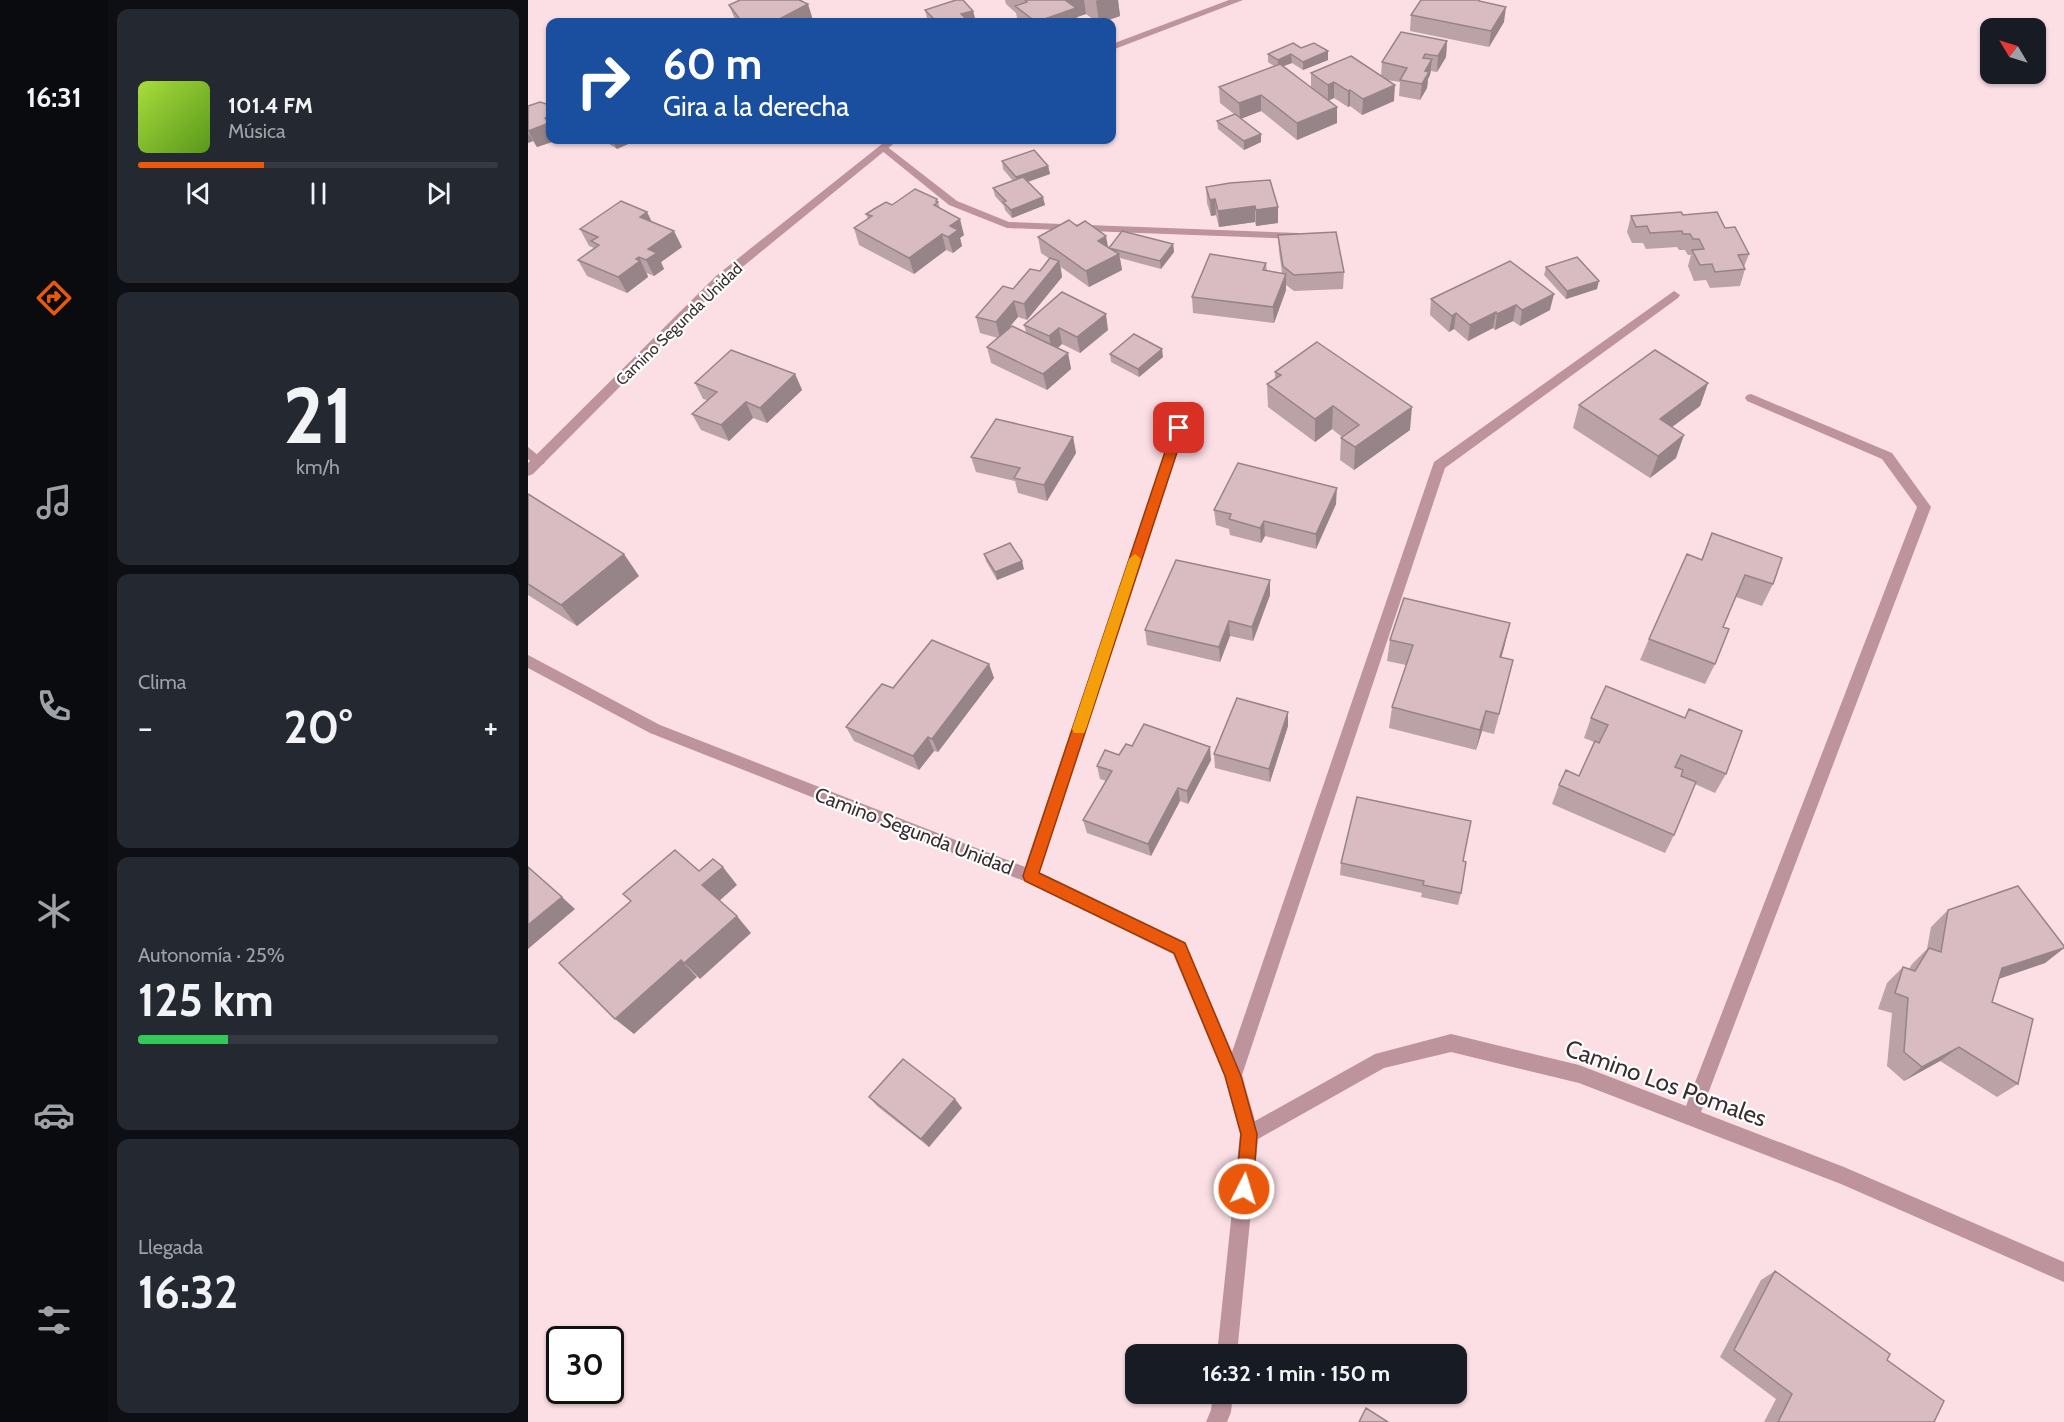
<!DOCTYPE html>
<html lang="es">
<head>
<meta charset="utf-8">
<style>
	:root { --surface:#171b24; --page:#242831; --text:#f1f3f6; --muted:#9ea1a6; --line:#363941; --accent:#ea580c }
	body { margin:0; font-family:Cabin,sans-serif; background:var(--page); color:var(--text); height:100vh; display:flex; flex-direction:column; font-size:22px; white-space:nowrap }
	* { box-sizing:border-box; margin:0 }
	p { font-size:20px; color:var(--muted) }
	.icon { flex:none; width:33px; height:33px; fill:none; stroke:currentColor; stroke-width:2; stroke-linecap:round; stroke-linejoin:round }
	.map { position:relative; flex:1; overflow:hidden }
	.side { display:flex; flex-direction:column; gap:9px; padding:9px; background:#0d0f14; width:420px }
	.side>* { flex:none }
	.top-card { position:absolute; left:18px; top:18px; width:570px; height:126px; border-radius:12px; box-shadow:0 2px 4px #0004; background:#1a4fa0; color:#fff; overflow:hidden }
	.needle { width:39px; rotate:308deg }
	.controls { position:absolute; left:1452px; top:18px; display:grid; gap:12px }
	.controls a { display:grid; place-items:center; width:66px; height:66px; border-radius:12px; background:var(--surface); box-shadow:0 2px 4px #0004; font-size:30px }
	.speed { position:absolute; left:18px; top:1326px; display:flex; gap:12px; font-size:30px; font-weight:700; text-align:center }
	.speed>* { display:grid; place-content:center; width:78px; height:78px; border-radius:50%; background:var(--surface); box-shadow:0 2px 4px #0004; line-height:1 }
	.speed .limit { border:3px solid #111; border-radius:9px; background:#fff; color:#111 }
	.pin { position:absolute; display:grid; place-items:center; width:51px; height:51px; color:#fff; margin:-26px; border-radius:12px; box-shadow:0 3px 9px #0006 }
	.me { position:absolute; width:66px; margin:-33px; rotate:5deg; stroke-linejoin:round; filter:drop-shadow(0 0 4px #0008) }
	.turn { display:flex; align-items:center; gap:21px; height:126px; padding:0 18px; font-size:27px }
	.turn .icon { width:78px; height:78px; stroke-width:2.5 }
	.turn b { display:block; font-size:42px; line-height:51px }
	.big { font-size:45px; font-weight:700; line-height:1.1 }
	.side .widget { flex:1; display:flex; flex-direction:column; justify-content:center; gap:9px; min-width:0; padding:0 21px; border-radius:12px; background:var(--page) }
	.side .dial { align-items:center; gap:0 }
	.dial b { font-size:78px; line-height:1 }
	.song { display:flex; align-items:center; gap:18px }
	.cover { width:72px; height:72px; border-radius:9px; background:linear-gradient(135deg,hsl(80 70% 55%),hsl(90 70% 35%)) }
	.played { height:6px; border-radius:3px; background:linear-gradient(90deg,var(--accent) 35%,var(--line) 35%) }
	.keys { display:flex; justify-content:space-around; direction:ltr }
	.heat { display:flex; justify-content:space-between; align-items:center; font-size:33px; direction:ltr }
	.charge { height:9px; border-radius:4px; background:linear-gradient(90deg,#34c759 25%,var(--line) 0) }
	.trip { position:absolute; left:597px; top:1344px; width:342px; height:60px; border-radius:12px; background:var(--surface); box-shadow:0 2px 4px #0004; font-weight:700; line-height:60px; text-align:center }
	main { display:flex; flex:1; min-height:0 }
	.tabs { display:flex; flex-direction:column; width:108px; justify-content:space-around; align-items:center; background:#090b0e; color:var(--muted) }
	.tabs .icon { width:42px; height:42px }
	.tabs .selected { color:var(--accent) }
	.tabs b { font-size:27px; color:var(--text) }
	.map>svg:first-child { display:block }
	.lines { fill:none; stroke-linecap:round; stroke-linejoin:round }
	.service { fill:#bd939c; fill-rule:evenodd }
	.minor { fill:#bd939c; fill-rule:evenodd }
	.wall { fill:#baa2a7 }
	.shaded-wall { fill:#978488 }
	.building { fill:#d8bcc2; stroke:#978488; stroke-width:1.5 }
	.route { fill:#ea580c; stroke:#983908; stroke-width:1.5 }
	.slow { fill:#f59e0b }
	.labels { text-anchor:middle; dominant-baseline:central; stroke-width:4.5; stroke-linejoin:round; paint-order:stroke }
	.far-street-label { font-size:16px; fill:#392e30; stroke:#fff }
	.street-label { font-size:20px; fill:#392e30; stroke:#fff }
	.near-street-label { font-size:24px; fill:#392e30; stroke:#fff }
</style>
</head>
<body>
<main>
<nav class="tabs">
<b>16:31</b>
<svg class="icon selected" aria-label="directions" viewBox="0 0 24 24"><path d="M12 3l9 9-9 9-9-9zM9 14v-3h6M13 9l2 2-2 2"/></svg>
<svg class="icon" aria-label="music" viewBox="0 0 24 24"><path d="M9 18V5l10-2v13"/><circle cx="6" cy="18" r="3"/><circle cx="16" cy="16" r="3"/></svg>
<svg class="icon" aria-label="phone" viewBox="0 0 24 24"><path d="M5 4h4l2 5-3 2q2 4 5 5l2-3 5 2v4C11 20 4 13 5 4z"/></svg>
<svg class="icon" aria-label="climate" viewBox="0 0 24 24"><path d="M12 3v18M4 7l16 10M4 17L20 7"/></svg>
<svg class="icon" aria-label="car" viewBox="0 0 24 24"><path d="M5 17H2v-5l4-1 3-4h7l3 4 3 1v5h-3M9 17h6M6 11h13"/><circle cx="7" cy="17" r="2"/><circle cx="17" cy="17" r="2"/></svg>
<svg class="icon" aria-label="filters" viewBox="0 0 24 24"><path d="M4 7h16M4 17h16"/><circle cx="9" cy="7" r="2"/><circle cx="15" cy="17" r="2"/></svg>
</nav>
<section class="side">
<div class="widget">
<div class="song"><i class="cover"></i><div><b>101.4 FM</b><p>Música</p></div></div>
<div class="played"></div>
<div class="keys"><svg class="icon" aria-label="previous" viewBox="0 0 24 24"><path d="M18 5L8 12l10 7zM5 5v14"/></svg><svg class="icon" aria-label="pause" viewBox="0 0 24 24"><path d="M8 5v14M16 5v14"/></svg><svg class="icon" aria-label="next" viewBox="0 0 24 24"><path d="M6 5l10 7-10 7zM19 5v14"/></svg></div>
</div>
<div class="widget dial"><b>21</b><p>km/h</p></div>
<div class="widget"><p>Clima</p>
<div class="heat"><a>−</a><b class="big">20°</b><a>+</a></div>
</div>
<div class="widget"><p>Autonomía · 25%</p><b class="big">125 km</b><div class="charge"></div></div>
<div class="widget"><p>Llegada</p><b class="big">16:32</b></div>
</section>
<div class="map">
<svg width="1536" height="1422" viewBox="0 0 1536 1422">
	<rect width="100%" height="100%" fill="#fbdfe4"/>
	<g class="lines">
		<path class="service" d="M357 145 429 201 481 222 771 233 777 236 771 239 479 228 421 205 353 150V146Z
			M0 447 17 461 16 464H6L0 459Z"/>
		<path class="minor" d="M701 0H715L584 50V44Z
			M359 140H370L196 282 5 474 0 476V463L188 276Z
			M1146 291 1152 295 1150 298 917 468 714 1075 727 1121 847 1054 923 1034 1051 1065 1158 1106 1389 507 1354 459 1219 401 1217 398 1219 395 1223 394 1364 453 1403 507 1173 1112 1316 1167 1536 1262V1282L1313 1184 1051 1083 923 1052 856 1068 730 1139 709 1354H689L712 1134 696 1075 645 954 496 881 122 733 0 668V655L132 725 497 867 645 428 651 424 655 425 657 428 511 872 657 942 704 1052 906 462Z
			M685 1394H705L703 1412 699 1422H678L683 1410Z"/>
	</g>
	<path class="wall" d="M212 0H274L285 20 280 22H208L201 5Z
		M477 0H590L592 16 575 22H569L558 14 549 17 550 22H490L488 13 478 4Z
		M397 10 445 11 448 22H400Z
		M883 15 976 22 961 47 882 31Z
		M919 41 918 57 909 72 903 71 902 75 900 79 899 88 892 100 871 96 872 82 859 80 866 101 834 115 822 106 820 107 806 98 801 100 809 107V123L769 140 733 111 713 119 733 134V142L716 150 690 129 689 121 706 114 692 103 691 87 746 66 740 62V54L773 48 800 51V60L775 70 764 63 756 66 783 87V73L853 76 854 62Z
		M0 106 22 140H30L9 147 5 141 0 143Z
		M77 140H109L89 149 78 142Z
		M474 161 520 166 522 174 500 182 517 205 484 218 477 210 476 206 467 196 465 188 485 181 475 169Z
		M702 183 750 223 728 226 727 222 691 227 688 215 683 216 679 203 678 187Z
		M409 199 412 208 436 235 432 238 434 246 425 253 418 250 386 274 331 245 326 228 340 219 338 214 364 205Z
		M1155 215 1197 228 1221 254 1216 267 1217 269 1212 286 1182 288 1178 280 1166 281 1160 266 1163 255H1160L1157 250H1151L1149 247 1118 249 1115 243H1104L1099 232 1103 216Z
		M125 222 154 247 133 262 136 269 126 276 119 273 120 277 99 293 59 276 50 260 66 248 61 246 52 229Z
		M549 226 581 248 645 244 646 252 633 269 592 258 594 270 561 287 533 267 534 277 499 320 490 317 478 331 498 332 496 325 580 330 552 353 534 344 530 348 540 353 543 369 519 390 463 363 459 347 470 338 452 333 448 317 485 289 512 271 522 259 513 253 510 237Z
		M750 235 816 272 815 289 766 291 758 285V290L746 323 665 313 664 297 738 263 739 271 754 273 751 251Z
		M982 261 1022 310 992 326 985 321 967 330 965 328 940 341 926 329 921 332 902 315 903 299Z
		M1018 267 1069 289 1038 299 1016 275Z
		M582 354 635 357 611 377 583 362Z
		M747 372 882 430 826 470 812 460 813 438 814 437 804 429 787 442 740 407 739 384 747 379Z
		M267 374 274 390 239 423 225 418 201 441 173 430 164 414 179 400 175 399 167 383Z
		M1180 383 1172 406 1144 427 1148 458 1122 478 1045 428 1051 405Z
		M545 437 548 453 519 501 490 493 487 481 448 472 443 457Z
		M0 494 111 576 49 626 0 595Z
		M808 504 788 549 737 536 733 543 702 535 701 529 688 525 686 510Z
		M1184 533 1245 584 1234 606 1208 597 1195 627 1187 664 1177 684 1112 660 1121 639 1173 560Z
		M456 554 496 569 469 580 458 561Z
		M742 595 725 641 702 636 692 662 619 645 617 630Z
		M862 640 977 644 973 657 980 681 966 734 954 731 948 750 861 728 864 707 878 665 859 661Z
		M461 664 466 678 410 752 406 751 391 770 326 741 318 727 365 688Z
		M760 712V726L742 782 687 768 686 754Z
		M1063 718 1198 774 1187 793 1167 784 1146 835 1137 853 1024 804 1031 785 1051 776 1066 742 1056 738Z
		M604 746 683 760 660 804 652 801 623 856 559 833 555 820 578 781 572 779 569 766 591 755Z
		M935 861 933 893 930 905 893 897 894 893 812 875 813 863Z
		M1420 910 1536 946V948L1517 963 1471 979 1464 1002 1490 1084 1469 1097 1412 1061 1376 1081 1359 1066 1364 1013 1350 1009 1359 983 1375 967 1381 969 1384 964 1399 949 1403 927Z
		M341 1097 434 1108 401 1147 349 1106Z
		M1247 1271 1359 1360 1406 1422H1236L1248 1399 1192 1357 1233 1280Z"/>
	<path class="shaded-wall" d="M535 0H556L558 14 549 17 550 22H509Z
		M570 0H590L592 16 575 22H571L568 1Z
		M280 4 285 20 280 22H246Z
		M978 7 976 22 961 47 963 31Z
		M445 11 448 22H435L433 14Z
		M919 41 918 57 909 72 910 56Z
		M800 51V60L775 70V62Z
		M763 54 764 63 750 68V60Z
		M904 59 902 75 900 79 899 88 892 100 894 84 897 71Z
		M806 82V98L800 101V85Z
		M867 85 866 101 834 115 835 99Z
		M822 90V106L820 107V91Z
		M733 95V111L712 119 711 103Z
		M809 107V123L769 140V123Z
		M22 116V140H30L9 147 0 131 17 118Z
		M0 133 5 141 0 143Z
		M733 134V142L716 150V141Z
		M84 140H109L89 149Z
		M520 166 522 174 490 185 488 177Z
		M515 197 517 205 484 218 483 210Z
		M687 199 688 215 683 216 682 200Z
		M727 206V222L691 227 690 211Z
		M750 207V223L728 226V210Z
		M119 212 127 228 112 217Z
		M432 219 436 235 432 238 434 246 425 253 420 237 422 226Z
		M146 231 154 247 133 262 136 269 126 276 118 260 120 249Z
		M414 234 418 250 386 274 381 258Z
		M578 236 581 252 570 241Z
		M645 244 646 252 633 269 632 261Z
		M591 254 594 270 561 287 558 271Z
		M111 257 120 277 99 293 90 277Z
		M531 261 534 277 499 320 496 304Z
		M758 274V290L746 323 745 307Z
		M1071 281 1069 289 1038 299 1039 291Z
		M1026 294 1022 310 992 326 994 310Z
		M486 301 490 317 472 338 468 322Z
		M988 305 985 321 967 330 969 314Z
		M968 312 965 328 940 341 942 325Z
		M928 313 926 329 921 332 924 316Z
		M578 314 580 330 552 353 549 337Z
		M531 328 534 344 524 352 521 336Z
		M634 349 635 357 611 377 610 369Z
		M540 353 543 369 519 390 515 374Z
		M267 374 274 390 239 423 232 408Z
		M1180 383 1172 406 1124 442 1132 419Z
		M218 402 225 418 201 441 193 425Z
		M805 406 804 429 787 442V419Z
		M884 407 882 430 826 470 827 447Z
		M1156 435 1148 458 1122 478 1130 456Z
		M545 437 548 453 519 501 516 485Z
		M809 488 808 504 788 549V534Z
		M736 521 737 536 733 543 732 528Z
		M96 554 111 576 49 626 33 605Z
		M494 561 496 569 469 580 467 572Z
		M742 580V595L725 641 724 627Z
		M701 621 702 636 692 662 691 647Z
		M982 623 977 644 968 678 972 657Z
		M461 664 466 678 410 752 404 739Z
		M958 711 954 731 948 750 952 730Z
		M760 712V726L742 782 741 769Z
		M400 737 406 751 391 770 385 756Z
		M682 747 683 760 660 804 659 791Z
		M650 788 652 801 623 856 620 844Z
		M195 867 209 885 189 903 174 885Z
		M34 897 47 909 0 949V925Z
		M209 916 223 933 172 979 156 963Z
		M1536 948 1517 963 1455 984 1474 968Z
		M153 960 169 977 106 1034 87 1019Z
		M1431 1047 1412 1061 1376 1081 1394 1067Z
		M427 1099 434 1108 401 1147 393 1139Z"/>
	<path class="building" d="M212 0H271L280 4 246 22H214L201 5Z
		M428 0H435L445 11 433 14 441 22H404L408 21 397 10Z
		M497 0H537L548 8 508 22 487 6 499 2Z
		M893 0H951V1L978 7 963 31 883 15Z
		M873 32 919 41 910 56 897 54 895 58 904 59 897 71 901 72 894 84 872 80 879 68 854 62Z
		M765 43 773 48 786 43 800 51 775 62 763 54 750 60 740 54Z
		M823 56 867 85 835 99 822 90 820 91 806 82 800 85 783 73Z
		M752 64 809 107 769 123 733 95 711 103 691 87Z
		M12 102 22 105V116L17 118 21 123 0 131V106Z
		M707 114 733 134 716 141 689 121Z
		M506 150 520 166 488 177 474 161Z
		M495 177 515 197 483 210 475 202 478 201 465 188Z
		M742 180 750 207 728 210 727 206 690 211 687 199 682 200 678 187 702 183Z
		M387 189 409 199 408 201 410 202 406 205 432 219 422 226 430 230 420 237 414 234 381 258 326 228 344 216 338 214 346 209 358 202 364 205Z
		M93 201 119 212 112 217 146 231 120 249 129 253 118 260 111 257 108 259 112 261 90 277 50 260 71 245 63 241 70 237 52 229Z
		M1153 212 1155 215 1189 212 1197 228 1207 227 1221 254 1210 255 1217 269 1187 272 1184 264 1172 265 1164 250 1176 249 1171 239H1165L1162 234H1155L1154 231 1122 233 1119 226 1108 227 1103 216Z
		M541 220 549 226 557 221 578 236 570 241 591 254 558 271 510 237Z
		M594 231 645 244 632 261 581 248Z
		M808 232 816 272 766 275 755 266 750 235Z
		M682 254 738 263 735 270 758 274 745 307 664 297Z
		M1049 257 1071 281 1039 291 1018 267Z
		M522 258 531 261 496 304 486 301 468 322 448 317 475 286 485 289 502 269 512 271Z
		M982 261 1026 294 994 310 988 305 969 314 968 312 942 325 928 313 924 316 903 299Z
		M534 292 578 314 549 337 531 328 521 336 496 325Z
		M484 326 540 353 515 374 459 347Z
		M606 334 634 349 610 369 582 354Z
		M789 342 884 407 827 447 813 438 831 425 805 406 787 419 739 384 753 375 747 372Z
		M203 350 267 374 232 408 218 402 193 425 164 414 189 392 167 383Z
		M1127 350 1180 383 1132 419 1156 435 1130 456 1051 405Z
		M468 419 545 437 516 485 486 478 492 468 443 457Z
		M710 463 809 488 788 534 736 521 732 528 701 519 703 514 686 510Z
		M0 494 96 554 33 605 0 584Z
		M1184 533 1254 558 1245 584 1217 575 1195 627 1201 629 1187 664 1121 639 1159 554 1174 560Z
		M482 543 494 561 467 572 456 554Z
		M648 560 742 580 724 627 701 621 691 647 617 630Z
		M876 598 982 623 972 657 985 660 971 714 958 711 952 730 864 707 885 645 862 640Z
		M404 640 461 664 404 739 400 737 385 756 318 727 354 684 365 688Z
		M1078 686 1157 718 1161 709 1214 731 1198 774 1153 755 1147 767 1155 770 1153 776 1168 782 1146 835 1031 785 1038 770 1051 776 1067 741 1071 743 1080 725 1063 718Z
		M709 698 760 712 741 769 686 754Z
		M616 724 682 747 659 791 650 788 620 844 555 820 584 771 569 766 577 750 591 755 598 744 604 746Z
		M829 797 943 821 935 861 938 862 933 893 895 885 896 881 813 863Z
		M147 850 171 871 185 859 195 867 174 885 209 916 156 963 153 960 87 1019 31 963 103 901 95 894Z
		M0 867 34 897 0 925Z
		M1490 886 1536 946V948L1474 968 1464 1002 1505 1019 1490 1084 1431 1047 1394 1067 1376 1052 1380 998 1367 993 1375 967 1387 971 1401 948 1413 952 1420 910Z
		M375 1059 427 1099 393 1139 341 1097Z
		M1247 1271 1362 1354 1359 1360 1416 1401 1406 1422H1250L1264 1394 1206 1350Z
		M838 1408 860 1422H831Z"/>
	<path class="route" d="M651 424 657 428 511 873 657 943 713 1076 729 1134 725 1189 722 1195 716 1197 710 1195 708 1189 713 1134 697 1076 646 953 497 881 495 876 645 428Z"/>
	<path class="slow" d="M607 554 613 559 558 729 556 733H546L544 729 601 559Z"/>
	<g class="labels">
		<g class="far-street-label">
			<text transform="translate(151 324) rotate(-44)">Camino Segunda Unidad</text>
		</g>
		<g class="street-label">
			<text transform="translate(386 831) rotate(21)">Camino Segunda Unidad</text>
		</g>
		<g class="near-street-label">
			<text transform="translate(1138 1083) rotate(20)">Camino Los Pomales</text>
		</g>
	</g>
</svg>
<div class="controls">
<a><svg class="needle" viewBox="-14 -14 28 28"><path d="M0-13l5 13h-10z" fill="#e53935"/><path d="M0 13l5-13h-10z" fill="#9ea1a6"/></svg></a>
</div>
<div class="speed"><div class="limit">30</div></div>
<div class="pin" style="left:651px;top:428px;background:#d93025"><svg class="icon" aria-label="arrive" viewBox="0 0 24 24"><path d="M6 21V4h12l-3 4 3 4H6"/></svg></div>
<svg class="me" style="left:716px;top:1189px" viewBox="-20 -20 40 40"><circle r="17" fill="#ea580c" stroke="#fff" stroke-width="3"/><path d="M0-11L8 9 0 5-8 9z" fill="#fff"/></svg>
<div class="trip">16:32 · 1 min · 150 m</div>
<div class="top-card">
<div class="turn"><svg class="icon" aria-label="right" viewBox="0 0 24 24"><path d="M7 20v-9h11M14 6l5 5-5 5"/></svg><div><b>60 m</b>Gira a la derecha</div></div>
</div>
</div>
</main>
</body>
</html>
